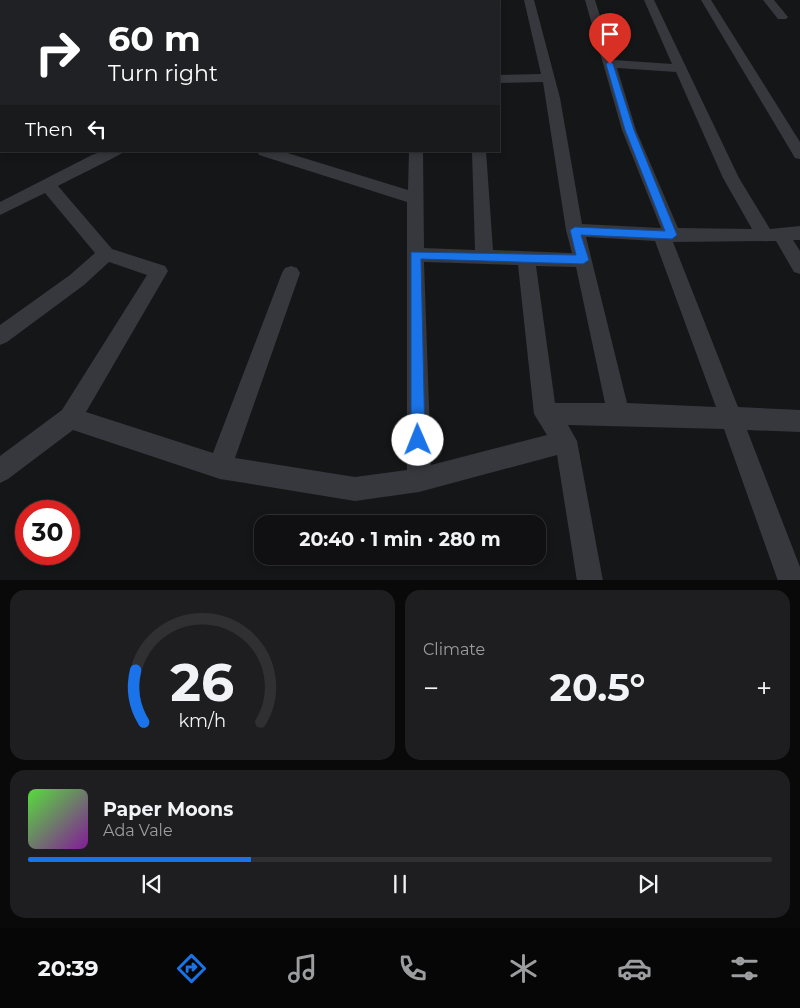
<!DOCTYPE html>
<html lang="en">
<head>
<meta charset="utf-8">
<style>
	:root { --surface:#101012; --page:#1e1e20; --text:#f1f3f6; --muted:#9c9d9f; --line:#303032; --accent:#1a73e8 }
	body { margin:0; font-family:Montserrat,sans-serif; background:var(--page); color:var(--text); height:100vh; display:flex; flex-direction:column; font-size:19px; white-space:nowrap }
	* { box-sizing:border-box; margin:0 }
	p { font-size:16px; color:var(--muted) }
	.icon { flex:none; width:28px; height:28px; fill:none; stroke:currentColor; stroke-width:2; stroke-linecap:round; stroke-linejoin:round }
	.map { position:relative; height:580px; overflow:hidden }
	.side { display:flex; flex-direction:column; gap:10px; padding:10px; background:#09090a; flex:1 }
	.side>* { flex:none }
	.hud { position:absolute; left:0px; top:0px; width:500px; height:152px; box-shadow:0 2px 8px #0003,0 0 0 1px var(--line); background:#202124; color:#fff; overflow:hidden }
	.speed { position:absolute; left:15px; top:500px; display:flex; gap:10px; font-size:25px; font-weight:700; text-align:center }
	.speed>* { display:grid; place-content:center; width:65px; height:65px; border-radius:50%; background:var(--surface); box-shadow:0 2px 8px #0003,0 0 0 1px var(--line); line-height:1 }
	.speed .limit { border:8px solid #d22; background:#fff; color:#111 }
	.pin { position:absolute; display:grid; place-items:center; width:42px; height:42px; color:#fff; margin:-51px -21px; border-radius:50% 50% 50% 0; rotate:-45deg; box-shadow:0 0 5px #0007 }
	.pin .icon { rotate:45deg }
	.me { position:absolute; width:55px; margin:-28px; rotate:359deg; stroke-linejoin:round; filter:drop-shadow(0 0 4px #0008) }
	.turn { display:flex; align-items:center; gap:18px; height:105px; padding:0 25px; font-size:22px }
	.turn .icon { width:65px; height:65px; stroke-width:2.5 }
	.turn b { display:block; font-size:35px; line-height:42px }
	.then { display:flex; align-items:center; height:48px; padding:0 25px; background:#0003; gap:10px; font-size:19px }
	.big { font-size:38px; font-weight:700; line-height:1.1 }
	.side .widget { flex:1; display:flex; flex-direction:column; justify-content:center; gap:8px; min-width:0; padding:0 18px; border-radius:15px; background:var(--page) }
	.side .dial { align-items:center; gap:0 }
	.dial svg { height:130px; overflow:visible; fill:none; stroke:var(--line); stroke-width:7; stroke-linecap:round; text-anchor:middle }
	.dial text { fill:var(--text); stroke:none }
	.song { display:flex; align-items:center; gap:15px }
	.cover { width:60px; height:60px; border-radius:8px; background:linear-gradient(135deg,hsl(110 70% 55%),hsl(290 70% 35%)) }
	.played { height:5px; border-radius:2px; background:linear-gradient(90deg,var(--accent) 30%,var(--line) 30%) }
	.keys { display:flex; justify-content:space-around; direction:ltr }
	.heat { display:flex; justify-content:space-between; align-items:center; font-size:28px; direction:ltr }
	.side .tiles { flex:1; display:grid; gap:10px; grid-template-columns:1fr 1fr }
	.widget:last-child { grid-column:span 2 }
	.trip { position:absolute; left:254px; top:515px; width:292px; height:50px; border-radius:15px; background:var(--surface); box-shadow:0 2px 8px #0003,0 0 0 1px var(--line); font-weight:700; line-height:50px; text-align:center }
	.tab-bar { display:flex; height:80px; justify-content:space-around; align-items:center; background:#060607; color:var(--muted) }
	.tab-bar .icon { width:35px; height:35px }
	.tab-bar .selected { color:var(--accent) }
	.tab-bar b { font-size:22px; color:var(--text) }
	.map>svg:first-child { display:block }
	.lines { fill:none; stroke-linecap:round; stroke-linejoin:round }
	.street { fill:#36383d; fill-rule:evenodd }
	.rail { stroke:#494c52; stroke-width:2.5; stroke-dasharray:4 3; stroke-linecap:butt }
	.route { fill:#1a73e8; stroke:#114b97 }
</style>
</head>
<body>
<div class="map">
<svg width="800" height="581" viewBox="0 0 800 581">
	<rect width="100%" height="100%" fill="#151618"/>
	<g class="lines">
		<path class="street" d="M423 0H433V1H423Z
			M467 0H477V1H467Z
			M524 0H534L560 98 582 224 661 228 622 130 585 0H595L614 60 672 64 644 0H654L739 178 770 229 800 226V240H793L800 251V274L794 272 776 241 673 242 738 407 800 410V432L747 430 800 567V581H778L724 429 568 425 577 441 603 581H577L557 455 419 492 355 501 220 479 73 430 8 479 0 483V456L62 410 147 275 109 262 84 285 7 342 0 345V325L70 275 95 253 45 193 0 215V202L92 155 103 151H125C123 154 67 181 58 186L112 249 165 266 168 271 86 412 213 453 282 273 285 268 291 266 297 268 300 273 235 458 355 477 407 470V202L259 155 257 151H281L408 190 409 151H423L424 248 475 250 472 151H486L493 250 572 253 566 230 543 82 499 83V75L541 74ZM617 68 676 72 723 178 752 229 678 228 636 130ZM586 237 655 241 716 407 627 403ZM424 262 518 265 534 414 547 435 431 465ZM536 266 576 267 605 403H555Z
			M701 0H711L800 142V159L795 158Z
			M763 0H774L788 17 786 19H778Z
			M0 19H1V25H0Z"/>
		<path class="rail" d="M206 1 209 0
			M250 1 253 0
			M260 1 263 0
			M271 1 274 0"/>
	</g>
	<path class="route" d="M610 61 613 64 634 130 677 235 672 239 581 235 589 260 583 264 421 259 425 440 423 445 418 447 413 445 411 440V252L576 255 570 230 575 227 665 231 625 130 606 64Z"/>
</svg>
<div class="speed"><div class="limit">30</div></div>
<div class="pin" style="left:610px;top:64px;background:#d93025"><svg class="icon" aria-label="arrive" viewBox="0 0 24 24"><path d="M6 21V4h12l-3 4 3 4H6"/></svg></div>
<svg class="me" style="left:418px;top:440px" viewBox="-20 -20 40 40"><circle r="19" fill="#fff"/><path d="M0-13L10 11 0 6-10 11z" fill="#1a73e8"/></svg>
<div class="trip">20:40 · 1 min · 280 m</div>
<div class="hud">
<div class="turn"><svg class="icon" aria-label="right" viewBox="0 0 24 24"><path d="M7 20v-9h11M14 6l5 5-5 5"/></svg><div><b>60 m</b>Turn right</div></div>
<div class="then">Then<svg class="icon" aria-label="left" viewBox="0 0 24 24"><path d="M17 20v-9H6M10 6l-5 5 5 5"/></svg></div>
</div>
</div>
<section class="side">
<div class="tiles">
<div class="widget dial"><svg viewBox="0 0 100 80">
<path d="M14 69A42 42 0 1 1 86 69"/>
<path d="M14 69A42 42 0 0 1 9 37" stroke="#1a73e8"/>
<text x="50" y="56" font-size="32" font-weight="700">26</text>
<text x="50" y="72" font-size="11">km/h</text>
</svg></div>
<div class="widget"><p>Climate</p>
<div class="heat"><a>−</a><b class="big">20.5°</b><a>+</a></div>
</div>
<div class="widget">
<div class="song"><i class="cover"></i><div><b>Paper Moons</b><p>Ada Vale</p></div></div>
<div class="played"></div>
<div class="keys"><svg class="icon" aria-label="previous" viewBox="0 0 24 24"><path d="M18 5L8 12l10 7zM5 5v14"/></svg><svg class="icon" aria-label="pause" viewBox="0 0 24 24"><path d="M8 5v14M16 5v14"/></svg><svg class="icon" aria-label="next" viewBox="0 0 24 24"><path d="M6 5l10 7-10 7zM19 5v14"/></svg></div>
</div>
</div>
</section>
<nav class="tab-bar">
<b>20:39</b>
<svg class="icon selected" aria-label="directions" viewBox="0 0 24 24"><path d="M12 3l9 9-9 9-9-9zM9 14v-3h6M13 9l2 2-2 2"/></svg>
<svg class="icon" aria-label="music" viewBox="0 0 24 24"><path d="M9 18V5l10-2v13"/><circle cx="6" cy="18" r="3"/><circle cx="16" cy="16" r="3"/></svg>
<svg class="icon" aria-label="phone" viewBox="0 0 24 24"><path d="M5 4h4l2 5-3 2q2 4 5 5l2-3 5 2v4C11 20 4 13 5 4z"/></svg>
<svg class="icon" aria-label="climate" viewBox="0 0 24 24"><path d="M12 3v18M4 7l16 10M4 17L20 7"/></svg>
<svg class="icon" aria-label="car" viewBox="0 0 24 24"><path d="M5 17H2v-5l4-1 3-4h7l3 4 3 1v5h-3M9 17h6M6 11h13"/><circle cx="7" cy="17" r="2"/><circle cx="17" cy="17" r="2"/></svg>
<svg class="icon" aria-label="filters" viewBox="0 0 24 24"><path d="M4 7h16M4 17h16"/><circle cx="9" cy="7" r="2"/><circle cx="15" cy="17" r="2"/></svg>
</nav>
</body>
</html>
